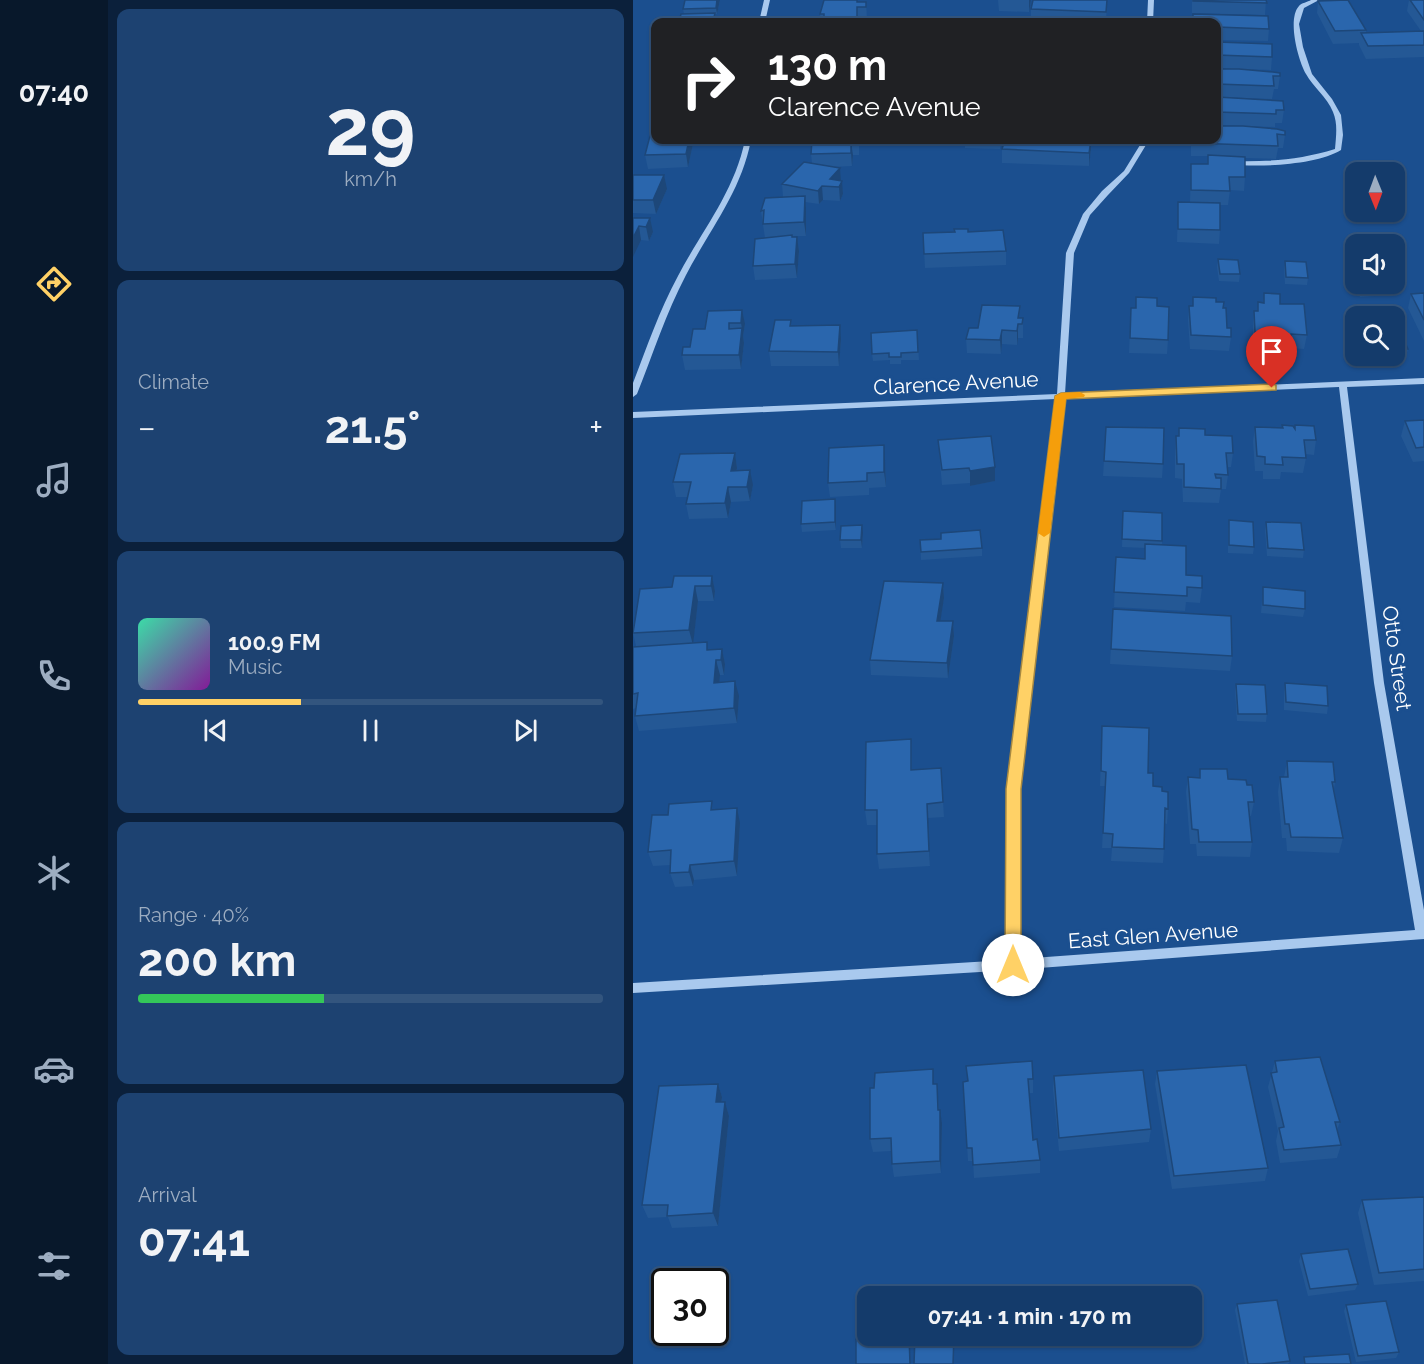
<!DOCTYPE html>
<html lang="en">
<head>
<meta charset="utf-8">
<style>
	:root { --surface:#143b6b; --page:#1d4271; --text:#f1f3f6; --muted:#9dadc1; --line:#33557e; --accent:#ffd166 }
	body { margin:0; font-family:Raleway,sans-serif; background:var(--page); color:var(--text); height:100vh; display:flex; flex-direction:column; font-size:22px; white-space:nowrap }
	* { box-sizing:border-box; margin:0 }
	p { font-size:20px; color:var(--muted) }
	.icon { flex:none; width:33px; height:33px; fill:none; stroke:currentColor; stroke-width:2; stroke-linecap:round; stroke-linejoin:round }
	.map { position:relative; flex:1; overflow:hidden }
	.side { display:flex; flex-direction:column; gap:9px; padding:9px; background:#0b203b; width:525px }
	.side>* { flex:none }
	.hud { position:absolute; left:18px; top:18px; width:570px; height:126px; border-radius:12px; box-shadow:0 2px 4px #0004,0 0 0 2px var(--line); background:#202124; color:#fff; overflow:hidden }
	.needle { width:39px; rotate:179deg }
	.buttons { position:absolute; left:712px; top:162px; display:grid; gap:12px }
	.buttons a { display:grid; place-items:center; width:60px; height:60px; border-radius:12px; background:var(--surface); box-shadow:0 2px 4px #0004,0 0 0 2px var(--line); font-size:30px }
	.speed { position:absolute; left:18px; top:1268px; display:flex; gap:12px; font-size:30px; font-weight:700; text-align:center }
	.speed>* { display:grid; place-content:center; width:78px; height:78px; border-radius:50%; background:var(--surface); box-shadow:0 2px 4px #0004,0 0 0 2px var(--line); line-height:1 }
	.speed .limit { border:3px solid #111; border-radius:9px; background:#fff; color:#111 }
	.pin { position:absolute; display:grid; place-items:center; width:51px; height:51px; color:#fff; margin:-62px -26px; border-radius:50% 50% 50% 0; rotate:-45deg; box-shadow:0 0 6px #0007 }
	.pin .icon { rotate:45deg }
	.me { position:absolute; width:66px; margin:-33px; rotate:0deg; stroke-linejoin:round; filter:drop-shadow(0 0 4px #0008) }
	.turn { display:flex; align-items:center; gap:21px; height:126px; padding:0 18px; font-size:27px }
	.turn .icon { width:78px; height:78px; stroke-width:2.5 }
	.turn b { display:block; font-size:42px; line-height:51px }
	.big { font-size:45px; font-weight:700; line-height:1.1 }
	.side .widget { flex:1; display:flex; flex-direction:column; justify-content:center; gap:9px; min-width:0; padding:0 21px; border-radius:12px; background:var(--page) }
	.side .dial { align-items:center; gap:0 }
	.dial b { font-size:78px; line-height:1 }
	.song { display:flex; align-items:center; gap:18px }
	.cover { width:72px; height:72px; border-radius:9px; background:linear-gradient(135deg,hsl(160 70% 55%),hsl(290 70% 35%)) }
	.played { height:6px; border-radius:3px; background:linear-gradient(90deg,var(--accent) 35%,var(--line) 35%) }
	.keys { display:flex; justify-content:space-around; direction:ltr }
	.heat { display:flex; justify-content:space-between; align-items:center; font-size:33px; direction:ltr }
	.charge { height:9px; border-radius:4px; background:linear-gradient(90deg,#34c759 40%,var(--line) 0) }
	.trip { position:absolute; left:224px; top:1286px; width:345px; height:60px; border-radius:12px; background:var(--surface); box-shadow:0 2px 4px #0004,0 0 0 2px var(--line); font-weight:700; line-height:60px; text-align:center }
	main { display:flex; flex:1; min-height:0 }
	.tab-bar { display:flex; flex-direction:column; width:108px; justify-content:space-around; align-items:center; background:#08182b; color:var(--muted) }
	.tab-bar .icon { width:42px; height:42px }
	.tab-bar .on { color:var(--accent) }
	.tab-bar b { font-size:27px; color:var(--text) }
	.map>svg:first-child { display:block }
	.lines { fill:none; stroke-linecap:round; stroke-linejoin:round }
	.minor { fill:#a9c9ee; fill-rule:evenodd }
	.wall { fill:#245895 }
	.shaded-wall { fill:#1d4779 }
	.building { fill:#2a66ad; stroke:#1d4779; stroke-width:1.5 }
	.route { fill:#ffd166; stroke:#a68842; stroke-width:1.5 }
	.slow { fill:#f59e0b }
	.labels { text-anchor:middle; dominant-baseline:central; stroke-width:6; stroke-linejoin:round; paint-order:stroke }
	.street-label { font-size:21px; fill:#fff; stroke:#1b4f8f }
</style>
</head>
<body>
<main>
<nav class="tab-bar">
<b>07:40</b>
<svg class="icon on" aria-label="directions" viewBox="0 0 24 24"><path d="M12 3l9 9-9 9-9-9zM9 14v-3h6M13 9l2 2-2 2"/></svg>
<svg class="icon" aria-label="music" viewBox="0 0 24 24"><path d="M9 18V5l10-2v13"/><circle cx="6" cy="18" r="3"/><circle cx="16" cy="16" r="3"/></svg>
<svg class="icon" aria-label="phone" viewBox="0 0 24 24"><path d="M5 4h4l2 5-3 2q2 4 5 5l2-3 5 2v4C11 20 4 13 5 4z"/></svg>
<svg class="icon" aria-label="climate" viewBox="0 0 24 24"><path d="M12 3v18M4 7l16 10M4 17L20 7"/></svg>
<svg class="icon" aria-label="car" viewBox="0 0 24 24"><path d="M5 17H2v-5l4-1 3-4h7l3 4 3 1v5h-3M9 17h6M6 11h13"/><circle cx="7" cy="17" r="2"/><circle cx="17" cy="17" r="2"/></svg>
<svg class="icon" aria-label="filters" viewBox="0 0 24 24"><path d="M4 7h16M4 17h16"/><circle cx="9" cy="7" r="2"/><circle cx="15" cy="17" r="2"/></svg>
</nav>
<section class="side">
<div class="widget dial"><b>29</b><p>km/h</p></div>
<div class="widget"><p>Climate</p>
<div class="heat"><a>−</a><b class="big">21.5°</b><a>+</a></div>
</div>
<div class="widget">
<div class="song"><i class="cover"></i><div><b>100.9 FM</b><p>Music</p></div></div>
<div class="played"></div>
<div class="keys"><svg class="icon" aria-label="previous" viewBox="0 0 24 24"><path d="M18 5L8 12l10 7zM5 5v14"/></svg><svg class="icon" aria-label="pause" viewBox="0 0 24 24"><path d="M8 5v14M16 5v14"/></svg><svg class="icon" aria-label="next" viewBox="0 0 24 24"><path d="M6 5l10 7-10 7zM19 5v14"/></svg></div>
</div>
<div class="widget"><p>Range · 40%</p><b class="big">200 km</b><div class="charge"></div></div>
<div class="widget"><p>Arrival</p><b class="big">07:41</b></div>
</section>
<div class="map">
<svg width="791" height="1364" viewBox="0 0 791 1364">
	<rect width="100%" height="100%" fill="#1b4f8f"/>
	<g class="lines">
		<path class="minor" d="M131 0H137L132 22H126Z
			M515 0H521L520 22H514Z
			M678 0H686L671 8 666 24 670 47 679 74 699 99 708 115 710 135 708 150C684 165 624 168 596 164L595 163 598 161C634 162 667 160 702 149 703 136 705 124 700 112 694 97 680 87 673 74 665 60 654 19 666 6 668 3 675 2 678 0Z
			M112 140H118C108 192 77 229 53 275 33 313 20 354 4 394L0 397V383C14 347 26 311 45 276 69 230 101 193 112 140Z
			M507 140H513V145L496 173 475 195 457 215 441 253 432 394 791 378V384L714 387 751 683 791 910V939L380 970 0 993V983L374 960 375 789 423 399 0 418V412L424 394 433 253 450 214 469 191 491 171 507 145ZM706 387 741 683 782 930 386 959 387 789 432 399Z"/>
	</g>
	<path class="wall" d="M87 0 84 14H82L83 19 51 14 50 9Z
		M365 0H398L396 12 366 11Z
		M474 0 473 22H395L398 21V9Z
		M559 0H633L632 15 559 13Z
		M776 0H791V57L733 59 726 45V43L700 44 684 13 685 1 733 30V33L788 31 774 11Z
		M224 2H233L234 19 225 20V22H188L187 14Z
		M560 14 636 29 635 41 584 40V22H559Z
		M584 42 639 57 638 70 612 69 647 76 645 89H641L639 99 584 97V69H598L584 68Z
		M22 88V107H20L18 94Z
		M584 97 651 110 649 123H642V127L584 125Z
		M22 114V140H59L60 144 55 167 15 169 12 155 21 132 19 125Z
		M584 126 652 135 650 148H645L643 159 612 158V177L611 191 597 190 595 205H587V230L586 244 544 242 545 202H557L558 164H574L575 156H558V140H584Z
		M226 140V155H220L219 166 199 167 208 181 210 194 207 201 190 200 186 204 172 202 173 209V236H159L164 237 166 251 164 278 122 280 120 266 132 238 128 211 150 197 149 184 179 163 178 154Z
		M332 140H369L367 149 332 148Z
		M369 149H458L456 166 369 163Z
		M0 175 34 189 23 214 0 213Z
		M0 218 20 232 16 241 8 240Z
		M335 232 373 251V265L292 268 290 233Z
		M585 259 607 274 606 282 586 281 584 267Z
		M652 261 675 278 674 285 652 284 651 269Z
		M722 280 723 284H756L758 288 756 295 727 297 721 287Z
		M631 293 647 304 674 335 671 349 657 348 656 354H645L644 347 620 346V325L621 311H624L625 302 630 303Z
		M791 293V341L775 308 778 294Z
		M560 297 583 302 590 308 594 328 598 337 596 351 557 349 555 320 556 306H560Z
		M524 306 535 340 534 354 496 353 498 308Z
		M75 311 112 324 110 336 111 343 108 369 52 370 49 355 72 329Z
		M387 318H390V338H385L384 345 369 344 368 354 334 353 333 339 345 328Z
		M762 322 775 349 773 356 724 358 723 356H762Z
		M159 326 208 339 206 366H138L136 351Z
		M717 328H723V355L716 336Z
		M284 330 286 360H268V364H257V360L240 361 239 354Z
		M791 420V461L780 462 768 436 772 421Z
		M649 425 662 428 683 440 681 455 672 454 673 458 670 473 648 472 647 479H630V471H622L620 441 622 427 649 428Z
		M473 427 530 464 529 478 470 476Z
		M546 428 572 435 600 453 598 467H594L595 475 593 489H588L586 503 550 502 549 479 542 478V450L543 436H545Z
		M305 440 362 481 337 486V483L309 485Z
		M102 453 104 468V470L120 485 117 501 98 502 95 518 56 519 53 504 55 497H43L40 482Z
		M252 460 253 487 236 488V495L197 497 195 483Z
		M202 499 203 530 169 532 168 524Z
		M490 511 529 541V545L553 575 569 588 567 603 553 602 552 611 481 607 483 557 511 559 512 548 489 547Z
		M596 520 621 547 620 554 595 553V528Z
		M633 522 671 550 670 558 634 556 632 530Z
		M230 533 229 548H208L207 540Z
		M308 539 349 548V556L288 560 287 540Z
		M79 576 82 591 81 601H65L60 642 76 650 89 649 92 664 91 675H87L86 682 106 696 104 723 6 731 2 716 3 708 0 709V647L3 646 0 633 39 587Z
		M310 583 311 598 307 621H320L321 636 315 678 238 675 237 660Z
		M630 587 672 609 670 617 628 613Z
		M480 609 599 656 597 671 477 664Z
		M652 683 695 706 694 714 651 710V691Z
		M603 684 634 714 633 722 604 721 602 691Z
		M469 726 515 773 520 786 529 791 535 809 534 824 531 823V849L530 863 478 861 479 848H469L472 786H467Z
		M278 739 279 770 308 768 311 817 295 818 297 866 246 869 244 854V825H234L232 810Z
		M654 761 702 782 701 789 710 838 706 853 654 851 653 838H649L645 792 647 777H651Z
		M567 769 595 779 621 802 618 816H616L619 842 617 857 564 856 563 844H557L553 792 555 777 566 778Z
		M81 810 107 823 104 876 61 880 60 886 42 887 37 873 38 865 20 866 15 852 35 815Z
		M642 1061 707 1122 704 1130 708 1145 704 1158 647 1163 643 1141 645 1131 635 1087Z
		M524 1071 635 1168 632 1181 539 1189 522 1084Z
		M421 1076 518 1129 516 1142 426 1151 420 1089Z
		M400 1079V1093H396L400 1140 407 1160V1173L341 1178 340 1161H335L330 1082Z
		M85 1084 89 1097V1102H92L96 1116 85 1226 39 1228 35 1217 15 1218 9 1205Z
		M301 1084 305 1097 306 1110 309 1123 308 1173 261 1177 259 1164 258 1151 240 1152 237 1139Z
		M791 1197V1281L741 1285 725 1213 729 1200Z
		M668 1254 725 1284 722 1290 675 1296 666 1261Z
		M604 1304 657 1361 655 1364H612L602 1310Z
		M713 1305 766 1352 763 1358 723 1362 711 1311Z"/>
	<path class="shaded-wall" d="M84 0H87L84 14 83 8Z
		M396 0H398L396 12Z
		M56 140H59L60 144 55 167 53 154Z
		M458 140V149L456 166V153Z
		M218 142 220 155 219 166 218 153Z
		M207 168 208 182 197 179Z
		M31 175 34 189 23 214 20 200Z
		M209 181 210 194 207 201 206 187Z
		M189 186 190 200 186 204 185 191Z
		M172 196 173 209V236L171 222Z
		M17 218 20 232 16 241 13 227Z
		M6 226 8 240 0 257V238Z
		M164 237 166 251 164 278 162 264Z
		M109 310 112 324 110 336 111 343 108 369 106 355 109 329 108 323Z
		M385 324V338L384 345V331Z
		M207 325 208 339 206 366 205 352Z
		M369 330V344L368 354 367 340Z
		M251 445 252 460 253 487 251 472Z
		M102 453 104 468 101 485 98 471Z
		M362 467V481L337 486V471Z
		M117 470 120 485 117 501 114 487Z
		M95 487 98 502 95 518 92 503Z
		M202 499 203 506V530L202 522Z
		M229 525 230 533 229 548 228 540Z
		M79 576 82 591 81 601 78 586Z
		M310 583 311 598 305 636 304 621Z
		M62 586 65 601 60 645 56 630Z
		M320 621 321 636 315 678 314 663Z
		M89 649 92 664 91 675 88 660Z
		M83 660 87 675 85 697 81 683Z
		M102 681 106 696 104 723 101 708Z
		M294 804 295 818 297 866 296 851Z
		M104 808 107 823 104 876 101 861Z
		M57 865 61 880 60 886 56 872Z
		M85 1084 89 1097 87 1116 83 1102Z
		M92 1102 96 1116 85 1226 80 1213Z
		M307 1110 309 1123 308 1173 307 1161Z"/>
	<path class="building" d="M52 0H84L83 8 50 9Z
		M191 0H224V2H233V7H224V18L191 19V14H187Z
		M400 0H474L473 12 398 9Z
		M560 0H633L634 3 560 1Z
		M715 0 733 30 702 31 685 1Z
		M777 0H791V20Z
		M82 13 80 22H46L48 14Z
		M560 14 635 16 636 29 584 27V22H560Z
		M428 19 465 22H395L396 21 428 22Z
		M791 31V45L735 46 728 33Z
		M584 42 639 44V57L584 55Z
		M584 69H606L640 72 647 73V76H640L641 86 584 84Z
		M22 88V94H18L19 89Z
		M584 97 650 101 651 110H643V114L584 112Z
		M22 114V125H19Z
		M584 126H610L644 129 652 131V135L644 134 645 146 559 143V140H584Z
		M18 132H22V140H56L53 154 12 155Z
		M179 140H225V142H218V153L178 154Z
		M372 140H458L456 153 369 149Z
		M575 155 612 157V177H596L597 191 558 190V164H575Z
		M171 162 207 168 197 179 209 181 206 187 189 186 185 191 149 184Z
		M0 175H31L20 200H0Z
		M172 196 171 222 130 224 131 210 128 211 132 198Z
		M545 202 587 203V230L545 229Z
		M0 218H17L13 227 6 226 0 238Z
		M321 229H335V232L370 230 373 251 291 254 290 233 322 232Z
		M159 235V237H164L162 264 120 266 122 239Z
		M585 259 605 260 607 274H587Z
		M652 261 673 262 675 278 653 277Z
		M725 284H756L758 288 728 290Z
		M631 293 647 294V304H671L674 335 658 334V340L647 339 646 333 622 332 621 311H625V302L631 303Z
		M791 293V320L778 294Z
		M503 297 524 298V306L536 307 535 340 497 338 498 308H503Z
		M560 297 583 298V302H591L590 308H593L594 328H598V337L558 335 556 306H560Z
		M349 305 387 306 385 318H390L389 324H385L384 331 369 330 367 340 333 339 336 328H345Z
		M109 310 108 323H96V329L109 328 106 355H49L50 347H57L60 329H72L75 311Z
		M142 320H158L157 326 207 325 205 352 136 351Z
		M762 322H763L775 349H762Z
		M717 328H723V344Z
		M284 330 285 352 268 353V357H256V353L239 354 238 333Z
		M791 420V447L783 448 772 421Z
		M649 425 660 426 662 429V425L681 426 683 440H671L673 458 649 457 650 465 632 464V457L624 456 622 427 650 428Z
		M473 427 531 428 530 464 471 461Z
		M546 428 572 429V435L599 436 600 453H593L595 475 582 474 583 478H588V489L551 487V464H544L543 436H546Z
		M358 436 362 467 337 471 336 468 309 470 305 440Z
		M251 445V472L234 473V481L195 483 196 448Z
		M102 453 98 471 117 470 114 487H95L92 503 53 504 58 482H40L47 454Z
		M202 499V522L168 524 169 501Z
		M490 511 529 513V541L489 539Z
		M596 520 620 522 621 547 596 545Z
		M633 522 668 523 671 550 635 548Z
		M229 525 228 540H207L208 526Z
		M347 530 349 548 288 552 287 540 308 539V533Z
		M512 544 553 546V575L569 576V588L554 587V596L481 592 483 557 512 559Z
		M41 576H79L78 586H62L56 630 0 633 7 589 39 587Z
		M251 581 310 583 304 621H320L314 663 237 660Z
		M630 587 672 591V609L630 605Z
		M480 609 598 616 599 656 478 649Z
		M74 642V650L89 649 88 660H83L81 683 102 681 101 708 2 716 5 693 0 694V647Z
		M652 683 694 686 695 706 653 702Z
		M603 684 632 685 634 714H605Z
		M469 726 516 728 515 773H520V786L529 787V791L535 792V809L532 808 531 849 479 847 480 834 470 833 473 772 468 771Z
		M278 739V770L308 768 310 802 294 804 296 851 244 854V810H232L233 742Z
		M654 761 700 762 702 782H699L710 838 658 837 656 824H652L647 777H655Z
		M567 769H594L595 779 613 780 614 785H619L621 802H615L619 842H566L565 830 559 829 555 777 567 778Z
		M79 801 78 810 104 808 101 861 57 865 56 872 37 873 38 850 15 852 19 815H35L36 804Z
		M687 1057 707 1122H702L708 1145 651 1150 646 1128 651 1127 638 1073 644 1072 642 1061Z
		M399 1061 400 1079H395L400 1140 404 1139 407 1160 340 1165 339 1148H334L330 1082 335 1081 333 1066Z
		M613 1065 635 1168 541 1176 524 1071Z
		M300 1069V1084H304L305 1110H307V1161L259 1164 258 1138 237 1139V1088H241L242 1073Z
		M510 1070 518 1129 426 1138 421 1076Z
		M85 1084 83 1102H92L80 1213 34 1216 35 1205H9L26 1086Z
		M791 1197V1269L746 1273 729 1200Z
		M715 1249 725 1284 677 1289 668 1254Z
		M644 1300 657 1361 629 1364H615L604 1304Z
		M753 1301 766 1352 725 1356 713 1305Z
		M276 1335 277 1364H223V1339Z
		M303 1335H321L320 1364H281L282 1336Z
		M716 1354 718 1364H672L671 1357Z"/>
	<path class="route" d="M639 384 643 385V390L433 399 388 789V965L386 970H374L372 965 373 789 422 396 428 393Z"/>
	<path class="slow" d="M447 392 452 395 451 397 433 399 417 533 411 537 405 533 422 396 428 393Z"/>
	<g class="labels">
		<g class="street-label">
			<text transform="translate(323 383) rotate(-3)">Clarence Avenue</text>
			<text transform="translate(764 658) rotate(82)">Otto Street</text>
			<text transform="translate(520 935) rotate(-4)">East Glen Avenue</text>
		</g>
	</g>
</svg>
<div class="buttons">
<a><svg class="needle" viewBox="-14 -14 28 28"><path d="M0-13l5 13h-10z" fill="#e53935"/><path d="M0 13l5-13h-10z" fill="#9dadc1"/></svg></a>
<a><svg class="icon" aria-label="sound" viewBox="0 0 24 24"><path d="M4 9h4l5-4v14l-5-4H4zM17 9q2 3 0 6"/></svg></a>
<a><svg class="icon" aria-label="search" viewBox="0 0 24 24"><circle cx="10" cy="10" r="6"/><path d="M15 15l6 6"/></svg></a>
</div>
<div class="speed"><div class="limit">30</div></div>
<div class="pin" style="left:639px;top:388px;background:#d93025"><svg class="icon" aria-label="arrive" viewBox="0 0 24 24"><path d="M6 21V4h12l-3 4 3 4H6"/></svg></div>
<svg class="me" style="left:380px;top:965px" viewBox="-20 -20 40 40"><circle r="19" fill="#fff"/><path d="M0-13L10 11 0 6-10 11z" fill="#ffd166"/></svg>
<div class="trip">07:41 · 1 min · 170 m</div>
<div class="hud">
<div class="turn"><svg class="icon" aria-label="right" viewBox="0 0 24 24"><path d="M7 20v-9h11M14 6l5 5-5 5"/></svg><div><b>130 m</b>Clarence Avenue</div></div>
</div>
</div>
</main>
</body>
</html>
